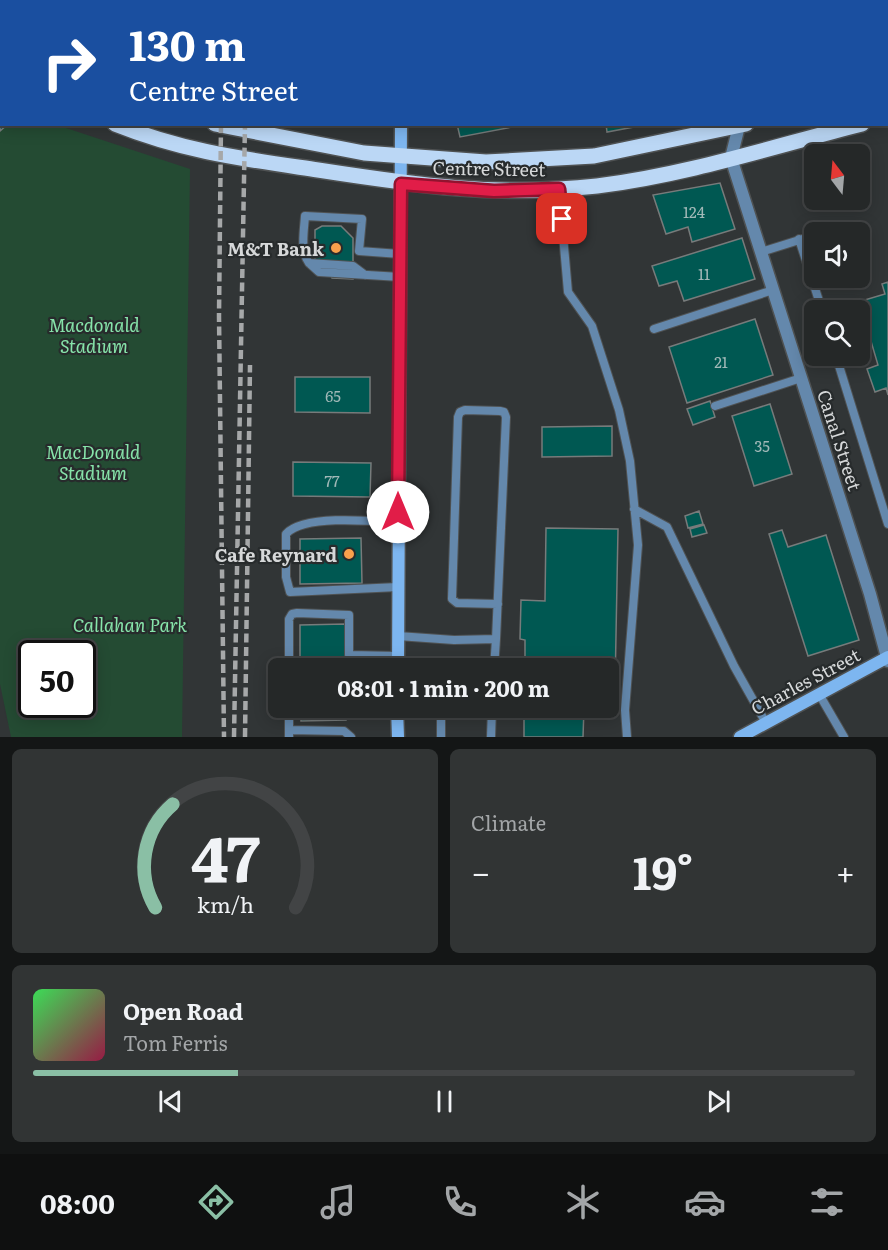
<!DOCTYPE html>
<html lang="en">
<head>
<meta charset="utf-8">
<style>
	:root { --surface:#252828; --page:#313434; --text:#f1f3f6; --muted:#a3a6a8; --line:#424445; --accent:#8abfa5 }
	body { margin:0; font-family:Literata,serif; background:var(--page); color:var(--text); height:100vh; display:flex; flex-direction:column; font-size:22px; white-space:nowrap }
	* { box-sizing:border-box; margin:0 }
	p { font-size:20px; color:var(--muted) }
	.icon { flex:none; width:33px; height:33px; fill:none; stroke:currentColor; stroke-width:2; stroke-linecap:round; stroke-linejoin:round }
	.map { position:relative; height:737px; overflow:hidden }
	.panel { display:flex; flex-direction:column; gap:12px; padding:12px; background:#141616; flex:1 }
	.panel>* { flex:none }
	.guide { position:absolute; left:0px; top:0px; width:888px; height:126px; box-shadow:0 3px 15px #0003,0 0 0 2px var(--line); background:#1a4fa0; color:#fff; overflow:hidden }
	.needle { width:39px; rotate:344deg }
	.fabs { position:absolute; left:804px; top:144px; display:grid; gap:12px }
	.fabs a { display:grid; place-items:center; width:66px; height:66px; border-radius:9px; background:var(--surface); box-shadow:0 3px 15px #0003,0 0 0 2px var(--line); font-size:30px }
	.speed { position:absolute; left:18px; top:640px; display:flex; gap:12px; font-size:30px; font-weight:700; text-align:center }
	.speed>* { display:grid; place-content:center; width:78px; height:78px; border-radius:50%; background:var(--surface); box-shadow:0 3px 15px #0003,0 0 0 2px var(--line); line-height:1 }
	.speed .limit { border:3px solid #111; border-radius:9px; background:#fff; color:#111 }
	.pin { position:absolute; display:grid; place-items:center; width:51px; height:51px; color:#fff; margin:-26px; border-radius:12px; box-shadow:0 3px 9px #0006 }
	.me { position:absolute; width:66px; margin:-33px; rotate:0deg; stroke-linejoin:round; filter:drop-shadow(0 0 4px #0008) }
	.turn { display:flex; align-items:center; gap:21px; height:126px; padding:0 30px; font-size:27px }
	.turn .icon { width:78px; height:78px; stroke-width:2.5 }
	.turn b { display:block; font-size:42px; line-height:51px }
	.big { font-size:45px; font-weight:700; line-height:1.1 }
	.panel .widget { flex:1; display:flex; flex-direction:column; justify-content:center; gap:9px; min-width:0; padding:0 21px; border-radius:9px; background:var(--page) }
	.panel .dial { align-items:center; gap:0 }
	.dial svg { height:156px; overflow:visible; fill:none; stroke:var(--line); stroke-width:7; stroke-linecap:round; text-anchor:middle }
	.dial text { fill:var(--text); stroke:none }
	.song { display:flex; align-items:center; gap:18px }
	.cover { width:72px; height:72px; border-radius:9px; background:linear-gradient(135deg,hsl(130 70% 55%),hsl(340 70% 35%)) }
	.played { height:6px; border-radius:3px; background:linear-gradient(90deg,var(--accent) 25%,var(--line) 25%) }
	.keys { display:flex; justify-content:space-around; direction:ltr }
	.heat { display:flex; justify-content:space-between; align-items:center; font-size:33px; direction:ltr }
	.panel .tiles { flex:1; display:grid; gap:12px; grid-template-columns:1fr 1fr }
	.widget:last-child { grid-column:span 2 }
	.trip { position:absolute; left:268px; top:658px; width:351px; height:60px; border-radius:9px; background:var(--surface); box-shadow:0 3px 15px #0003,0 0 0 2px var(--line); font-weight:700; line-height:60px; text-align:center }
	.tab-bar { display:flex; height:96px; justify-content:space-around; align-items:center; background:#0f1010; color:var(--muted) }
	.tab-bar .icon { width:42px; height:42px }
	.tab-bar .selected { color:var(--accent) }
	.tab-bar b { font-size:27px; color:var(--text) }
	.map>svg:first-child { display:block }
	.green { fill:#244b33; fill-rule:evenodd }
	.building { fill:#005852; stroke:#777b7b; stroke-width:1.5 }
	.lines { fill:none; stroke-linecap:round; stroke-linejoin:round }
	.service-casing { stroke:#4f5253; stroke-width:10 }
	.tertiary-casing { stroke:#4f5253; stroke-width:15 }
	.secondary-casing { stroke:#4f5253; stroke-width:15 }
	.primary-casing { stroke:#4f5253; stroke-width:18 }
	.service { stroke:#6488ac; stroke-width:8 }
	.tertiary { stroke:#6488ac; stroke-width:12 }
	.secondary { stroke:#7db6f0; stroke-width:12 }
	.primary { stroke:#bbd7f5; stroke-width:15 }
	.rail { stroke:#a6a8a9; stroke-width:4.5; stroke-dasharray:9 4.5; stroke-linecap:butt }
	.route-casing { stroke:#92132f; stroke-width:15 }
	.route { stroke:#e11d48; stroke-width:10 }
	.poi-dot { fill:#f9a04c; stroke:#272b2c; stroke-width:2 }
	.labels { text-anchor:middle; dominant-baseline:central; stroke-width:4.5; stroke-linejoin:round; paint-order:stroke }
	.number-label { font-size:15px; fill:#a0b8b7 }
	.street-label { font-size:18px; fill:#d6d8d9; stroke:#272b2c }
	.poi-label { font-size:18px; font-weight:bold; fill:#d6d8d9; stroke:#272b2c; text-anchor:end }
	.park-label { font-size:18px; font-style:italic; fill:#87e4aa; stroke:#272b2c }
</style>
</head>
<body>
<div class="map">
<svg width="888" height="737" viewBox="0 0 888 737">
	<rect width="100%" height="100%" fill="#313536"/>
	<path class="green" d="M0 106 2 124 57 125 190 169 182 737H11L0 684ZM32 654H82V705H32Z"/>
	<path class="building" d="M185 0H220V2H185Z
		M452 0H677L678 2H452Z
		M713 0H811V2H713Z
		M870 0H888L887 57 886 2Z
		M0 113 2 124H8L0 131Z
		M457 124H528L460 137Z
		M606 124H650L607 132Z
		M720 183 735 229 692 242 688 227 666 234 653 195Z
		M322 226H341L353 238V279L332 278 325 261 315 260V230Z
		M742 238 755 279 684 301 677 281 659 286 652 266Z
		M888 282V395L886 388 875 392 867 369 878 365 868 331 860 334V310H849L860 307 858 302 885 294 882 284Z
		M755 319 773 375 687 403 669 347Z
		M295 377H370V413L295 412Z
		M710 401 715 417 693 425 687 409Z
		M770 404 792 474 754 486 732 416Z
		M612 426V456L542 457V427Z
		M293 462 371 463 370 497 293 496Z
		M699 511 703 524 688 528 685 516Z
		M704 525 707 533 692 537 690 529Z
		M546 528 618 529 615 688H609V669H525V640L520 639 521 600 545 601Z
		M782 530 788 547 826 535 859 640 808 656 769 534Z
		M361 538 362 583 300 584V539Z
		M345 624V669H300V625Z
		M301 708H346V720L301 721Z
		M524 708H584L583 737H524Z"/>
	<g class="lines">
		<defs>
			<path id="service" d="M167 0V2
				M702 0V2
				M146 2V0
				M312 2V0
				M343 2V0
				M370 2V0
				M559 189 568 292 592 326 619 410 630 461 638 545 625 710 627 737
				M799 239 822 310
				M761 252 812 236
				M309 263 319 272 400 277
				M365 275 353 266 309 263C300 251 304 231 305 216L362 219 359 251 400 254
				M654 329 773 290
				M836 356 888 524
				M715 406 801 378
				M634 509 667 527 734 666 766 723
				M398 587 290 592 286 577V534C304 514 373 521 398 523
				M398 636 454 640 496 639 494 669
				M496 639C500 565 502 491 506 417L504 412 500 411 465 410 460 412 458 417 452 599 457 603 498 604
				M289 669V619L292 614 297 613 349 615V655L398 656
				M819 694 844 737
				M289 730 344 731 351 737
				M289 737V708
				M441 737V708
				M491 737 492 708"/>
			<path id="tertiary" d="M851 0V2
				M739 126 731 158 870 594 888 661"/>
			<path id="secondary" d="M402 2V0
				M398 669 401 124
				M397 708 398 737
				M740 737 888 657"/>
			<path id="primary" d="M0 54H2
				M0 87H2
				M886 92 888 91
				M886 119H888
				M115 124C185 152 244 159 318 170 415 185 498 197 597 186 687 175 775 146 862 124
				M215 124 364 153 486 162 594 156 746 124"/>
		</defs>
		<use href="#service" class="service-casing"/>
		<use href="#tertiary" class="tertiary-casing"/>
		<use href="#secondary" class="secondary-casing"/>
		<use href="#primary" class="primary-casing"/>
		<use href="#service" class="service"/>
		<use href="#tertiary" class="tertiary"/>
		<use href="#secondary" class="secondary"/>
		<use href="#primary" class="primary"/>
		<path class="rail" d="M222 2V0
			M254 2V0
			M221 124 219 316 224 737
			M234 737 245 124
			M245 737 250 365"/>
	</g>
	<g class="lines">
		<defs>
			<path id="route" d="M398 512 401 184 494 191 559 189 562 219"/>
		</defs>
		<use href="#route" class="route-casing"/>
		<use href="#route" class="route"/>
	</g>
	<g class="poi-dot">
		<circle cx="336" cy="248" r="6"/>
		<circle cx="349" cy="554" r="6"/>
	</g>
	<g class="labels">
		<g class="number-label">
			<text x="694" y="211">124</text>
			<text x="704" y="273">11</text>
			<text x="721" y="361">21</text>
			<text x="333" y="395">65</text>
			<text x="762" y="445">35</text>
			<text x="332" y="480">77</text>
		</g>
		<g class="street-label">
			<text transform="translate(489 168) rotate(1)">Centre Street</text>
			<text transform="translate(840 440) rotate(72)">Canal Street</text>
			<text transform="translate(805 681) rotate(-28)">Charles Street</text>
		</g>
		<g class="poi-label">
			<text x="324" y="248">M&amp;T Bank</text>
			<text x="337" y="554">Cafe Reynard</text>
		</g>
		<g class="park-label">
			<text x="94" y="324">Macdonald<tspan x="94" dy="21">Stadium</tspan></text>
			<text x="93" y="451">MacDonald<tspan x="93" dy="21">Stadium</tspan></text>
			<text x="130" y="624">Callahan Park</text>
		</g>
	</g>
</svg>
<div class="fabs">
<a><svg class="needle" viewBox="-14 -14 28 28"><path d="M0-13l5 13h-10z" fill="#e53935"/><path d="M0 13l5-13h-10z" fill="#a3a6a8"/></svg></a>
<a><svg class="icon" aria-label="sound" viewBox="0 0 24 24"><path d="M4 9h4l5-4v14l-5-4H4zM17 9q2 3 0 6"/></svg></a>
<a><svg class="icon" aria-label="search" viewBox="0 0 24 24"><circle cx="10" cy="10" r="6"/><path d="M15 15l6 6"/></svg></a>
</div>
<div class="speed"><div class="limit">50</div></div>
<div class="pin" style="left:562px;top:219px;background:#d93025"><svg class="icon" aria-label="arrive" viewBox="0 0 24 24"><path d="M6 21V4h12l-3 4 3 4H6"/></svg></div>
<svg class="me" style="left:398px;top:512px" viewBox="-20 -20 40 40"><circle r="19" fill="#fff"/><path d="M0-13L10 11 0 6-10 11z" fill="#e11d48"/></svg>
<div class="trip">08:01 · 1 min · 200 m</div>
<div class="guide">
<div class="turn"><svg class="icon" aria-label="right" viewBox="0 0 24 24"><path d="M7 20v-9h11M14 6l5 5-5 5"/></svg><div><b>130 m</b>Centre Street</div></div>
</div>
</div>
<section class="panel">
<div class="tiles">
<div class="widget dial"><svg viewBox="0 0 100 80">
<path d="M14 69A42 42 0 1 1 86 69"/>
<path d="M14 69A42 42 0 0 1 23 16" stroke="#8abfa5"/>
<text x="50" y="56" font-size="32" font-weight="700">47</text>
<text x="50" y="72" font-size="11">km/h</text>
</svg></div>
<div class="widget"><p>Climate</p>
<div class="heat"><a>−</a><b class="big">19°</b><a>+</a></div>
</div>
<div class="widget">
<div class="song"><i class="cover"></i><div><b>Open Road</b><p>Tom Ferris</p></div></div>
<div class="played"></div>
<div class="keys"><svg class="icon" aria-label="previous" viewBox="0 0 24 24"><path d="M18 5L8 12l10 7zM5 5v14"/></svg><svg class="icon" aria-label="pause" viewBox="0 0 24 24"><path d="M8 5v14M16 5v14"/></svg><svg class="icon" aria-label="next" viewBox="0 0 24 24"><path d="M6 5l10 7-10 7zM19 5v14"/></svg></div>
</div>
</div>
</section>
<nav class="tab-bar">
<b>08:00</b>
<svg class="icon selected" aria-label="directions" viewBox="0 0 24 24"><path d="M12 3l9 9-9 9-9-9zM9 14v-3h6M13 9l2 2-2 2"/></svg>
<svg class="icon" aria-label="music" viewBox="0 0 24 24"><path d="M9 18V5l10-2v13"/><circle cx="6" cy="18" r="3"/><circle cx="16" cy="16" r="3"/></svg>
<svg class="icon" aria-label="phone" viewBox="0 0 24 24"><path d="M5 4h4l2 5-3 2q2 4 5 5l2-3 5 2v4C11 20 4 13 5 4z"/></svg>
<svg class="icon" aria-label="climate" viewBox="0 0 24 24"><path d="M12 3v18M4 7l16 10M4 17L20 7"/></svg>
<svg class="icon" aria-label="car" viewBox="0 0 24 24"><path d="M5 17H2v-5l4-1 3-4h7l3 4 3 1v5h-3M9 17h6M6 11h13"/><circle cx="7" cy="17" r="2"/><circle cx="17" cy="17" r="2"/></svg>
<svg class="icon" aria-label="filters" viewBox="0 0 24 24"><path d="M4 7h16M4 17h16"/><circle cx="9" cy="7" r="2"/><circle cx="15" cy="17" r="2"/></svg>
</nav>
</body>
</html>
